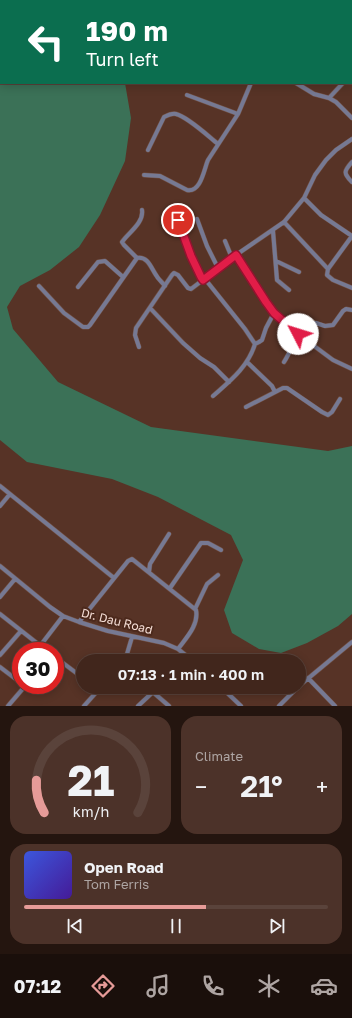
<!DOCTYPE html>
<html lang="en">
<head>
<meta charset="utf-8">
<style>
	:root { --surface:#41261c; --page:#4c3229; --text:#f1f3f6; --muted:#aea5a3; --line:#5a433b; --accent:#e69b98 }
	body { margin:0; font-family:"Golos Text",sans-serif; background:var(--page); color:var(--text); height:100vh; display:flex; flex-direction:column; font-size:15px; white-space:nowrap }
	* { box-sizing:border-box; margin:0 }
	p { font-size:13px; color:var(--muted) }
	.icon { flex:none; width:22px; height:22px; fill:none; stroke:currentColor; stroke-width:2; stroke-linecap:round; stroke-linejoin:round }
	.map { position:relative; height:706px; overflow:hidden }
	.details { display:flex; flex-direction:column; gap:10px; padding:10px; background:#24150f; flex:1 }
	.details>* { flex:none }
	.banner { position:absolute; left:0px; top:0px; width:352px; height:84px; box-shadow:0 2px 10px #0003,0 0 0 1px var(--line); background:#0b6e4f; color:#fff; overflow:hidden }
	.speed { position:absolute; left:12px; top:642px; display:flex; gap:8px; font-size:20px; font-weight:700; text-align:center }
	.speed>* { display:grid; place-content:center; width:52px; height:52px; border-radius:50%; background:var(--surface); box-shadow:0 2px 10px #0003,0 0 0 1px var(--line); line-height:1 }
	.speed .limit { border:6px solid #d22; background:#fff; color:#111 }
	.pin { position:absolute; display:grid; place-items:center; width:34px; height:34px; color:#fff; margin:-17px; border:2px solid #fff; border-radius:50%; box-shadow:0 1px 4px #0007 }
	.me { position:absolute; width:44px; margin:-22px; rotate:310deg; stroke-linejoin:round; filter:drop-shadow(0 0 3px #0008) }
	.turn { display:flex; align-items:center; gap:14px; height:84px; padding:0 20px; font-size:18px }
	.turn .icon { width:52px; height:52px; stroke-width:2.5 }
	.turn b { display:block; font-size:28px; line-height:34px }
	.big { font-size:30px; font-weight:600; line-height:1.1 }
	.details .card { flex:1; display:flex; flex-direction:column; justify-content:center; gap:6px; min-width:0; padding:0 14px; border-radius:16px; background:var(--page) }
	.details .dial { align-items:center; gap:0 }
	.dial svg { height:104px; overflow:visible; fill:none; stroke:var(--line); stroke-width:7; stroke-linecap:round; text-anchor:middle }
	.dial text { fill:var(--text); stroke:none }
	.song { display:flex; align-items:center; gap:12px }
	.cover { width:48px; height:48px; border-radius:6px; background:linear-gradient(135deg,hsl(230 70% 55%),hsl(260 70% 35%)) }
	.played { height:4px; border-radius:2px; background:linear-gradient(90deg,var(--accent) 60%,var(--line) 60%) }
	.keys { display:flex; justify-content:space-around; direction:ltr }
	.heat { display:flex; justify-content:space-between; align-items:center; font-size:22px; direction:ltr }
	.details .tiles { flex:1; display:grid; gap:10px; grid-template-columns:1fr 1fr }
	.card:last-child { grid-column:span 2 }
	.trip { position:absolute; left:76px; top:654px; width:230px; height:40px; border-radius:20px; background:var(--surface); box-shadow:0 2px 10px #0003,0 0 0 1px var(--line); font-weight:600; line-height:40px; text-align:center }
	.tab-bar { display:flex; height:64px; justify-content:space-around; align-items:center; background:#1a0f0b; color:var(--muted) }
	.tab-bar .icon { width:28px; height:28px }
	.tab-bar .selected { color:var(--accent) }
	.tab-bar b { font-size:18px; color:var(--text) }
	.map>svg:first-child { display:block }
	.green { fill:#3b7157 }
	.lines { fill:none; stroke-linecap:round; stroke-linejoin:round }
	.minor-casing { stroke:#735246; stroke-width:5 }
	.minor { stroke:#767993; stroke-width:4 }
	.route-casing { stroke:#92132f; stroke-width:10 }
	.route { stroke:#e11d48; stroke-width:7 }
	.labels { text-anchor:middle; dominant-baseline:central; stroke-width:4; stroke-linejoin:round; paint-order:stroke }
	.street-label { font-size:12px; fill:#f4ddd5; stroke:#4c291c }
</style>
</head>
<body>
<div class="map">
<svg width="352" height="706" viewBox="0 0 352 706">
	<rect width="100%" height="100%" fill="#573326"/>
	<path class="green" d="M0 0 47 1H1V83H125L131 118 125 161 100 215 79 247 50 270 20 286 7 307 13 329 58 382 151 427 328 451 352 446V614L338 626 307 643 281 653 259 649 232 633 224 610 243 560 231 535 158 497 112 479 27 462 0 440Z"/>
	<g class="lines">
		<defs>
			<path id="minor" d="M170 0 171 1
				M204 1 205 0
				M299 1V0
				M338 1V0
				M351 42 352 41
				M351 76H352
				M296 83 314 94 329 98 336 102 352 118
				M187 95 238 114
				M329 98 343 83
				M148 150 164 117C168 115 172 113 176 114 188 117 208 136 218 144
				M352 162C344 171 343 173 352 182
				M144 175 160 176 187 190C201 193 204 169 208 160L238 114 251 83
				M304 198 321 215 352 236
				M197 219 207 246 218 268
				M178 220C183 234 194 270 203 280
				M284 222 328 269
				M273 231 277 280 289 290
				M352 236 328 269 327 275 333 280 352 288
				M225 241 232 258
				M236 255 266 302 274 313 302 337 333 360 352 369
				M137 258 124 245 122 242C128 233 144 223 142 210
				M276 261 299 272
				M205 279 245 329 255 344C248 367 230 381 213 396
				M39 286 64 313 83 327H88L90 325 137 258C148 256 151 268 156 275 158 279 162 282 165 286
				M78 287 98 262 105 261 123 277
				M150 308 183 343 200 358 214 367 229 382
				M288 325 306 326 316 323 325 326 333 325 343 311 346 309 352 310
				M255 344 259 342 262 340 266 328 274 313
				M139 347 135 335 136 328 172 275 174 273 178 275 188 288 191 289 236 255 284 222 304 198 315 175 326 160 336 150 352 139
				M247 362 272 386 275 392
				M284 362C290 353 293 343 298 334
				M246 407 283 388H287L322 412 328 415 332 412 340 399
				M0 486 114 578
				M0 506 10 494
				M0 566 50 607 63 616 79 622 108 631 164 643 178 649 193 661
				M149 572 150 564 169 534
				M170 588 201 543H208L221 550
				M0 597 15 579
				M195 609 207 584 218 575
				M0 614 47 651
				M79 622 128 561 132 559 196 610C199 625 186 638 178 649
				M40 646 63 616
				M0 655 21 631
				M55 657 83 678
				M124 661 127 654 132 637
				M0 667 21 683
				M308 678 335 706
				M299 686 352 642
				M147 687 169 706
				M221 687 241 706
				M8 706 26 685
				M84 706 101 687
				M138 706 153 692
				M279 706 298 687"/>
		</defs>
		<use href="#minor" class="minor-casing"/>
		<use href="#minor" class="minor"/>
	</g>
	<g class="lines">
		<defs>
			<path id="route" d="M178 220 191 256 201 277 203 280 236 255 266 302 274 313 298 334"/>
		</defs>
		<use href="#route" class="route-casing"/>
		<use href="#route" class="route"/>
	</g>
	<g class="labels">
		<g class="street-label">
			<text transform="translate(117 621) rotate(14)">Dr. Dau Road</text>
		</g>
	</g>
</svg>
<div class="speed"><div class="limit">30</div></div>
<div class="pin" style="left:178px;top:220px;background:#d93025"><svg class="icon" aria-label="arrive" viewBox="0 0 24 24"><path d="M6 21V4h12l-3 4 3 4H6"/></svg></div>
<svg class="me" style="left:298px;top:334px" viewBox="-20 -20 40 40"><circle r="19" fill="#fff"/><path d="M0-13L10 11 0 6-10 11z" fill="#e11d48"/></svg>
<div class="trip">07:13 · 1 min · 400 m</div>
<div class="banner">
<div class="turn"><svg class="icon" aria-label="left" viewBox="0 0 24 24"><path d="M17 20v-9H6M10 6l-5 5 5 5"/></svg><div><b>190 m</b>Turn left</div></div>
</div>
</div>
<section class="details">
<div class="tiles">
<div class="card dial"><svg viewBox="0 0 100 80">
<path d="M14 69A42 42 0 1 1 86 69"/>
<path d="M14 69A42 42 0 0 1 8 44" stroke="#e69b98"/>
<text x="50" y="56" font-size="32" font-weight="700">21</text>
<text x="50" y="72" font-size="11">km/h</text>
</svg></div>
<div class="card"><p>Climate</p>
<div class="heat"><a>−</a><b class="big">21°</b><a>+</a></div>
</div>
<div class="card">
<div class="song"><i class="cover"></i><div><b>Open Road</b><p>Tom Ferris</p></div></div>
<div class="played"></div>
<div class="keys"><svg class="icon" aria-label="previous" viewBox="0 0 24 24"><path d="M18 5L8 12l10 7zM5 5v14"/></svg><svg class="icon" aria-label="pause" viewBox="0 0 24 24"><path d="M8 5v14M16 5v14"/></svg><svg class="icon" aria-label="next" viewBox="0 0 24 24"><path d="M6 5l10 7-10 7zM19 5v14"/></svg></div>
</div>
</div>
</section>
<nav class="tab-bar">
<b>07:12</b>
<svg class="icon selected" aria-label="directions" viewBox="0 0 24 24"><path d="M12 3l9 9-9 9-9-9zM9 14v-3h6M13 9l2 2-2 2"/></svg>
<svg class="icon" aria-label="music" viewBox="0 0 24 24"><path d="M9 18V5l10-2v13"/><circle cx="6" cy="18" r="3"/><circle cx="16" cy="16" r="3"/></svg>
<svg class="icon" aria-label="phone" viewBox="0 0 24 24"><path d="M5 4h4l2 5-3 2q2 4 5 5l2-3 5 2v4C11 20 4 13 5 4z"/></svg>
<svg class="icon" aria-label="climate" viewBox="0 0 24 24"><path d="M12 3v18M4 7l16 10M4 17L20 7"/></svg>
<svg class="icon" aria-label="car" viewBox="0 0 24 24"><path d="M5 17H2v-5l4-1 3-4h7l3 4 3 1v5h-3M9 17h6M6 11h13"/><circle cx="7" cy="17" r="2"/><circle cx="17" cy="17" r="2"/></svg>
</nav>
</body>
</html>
